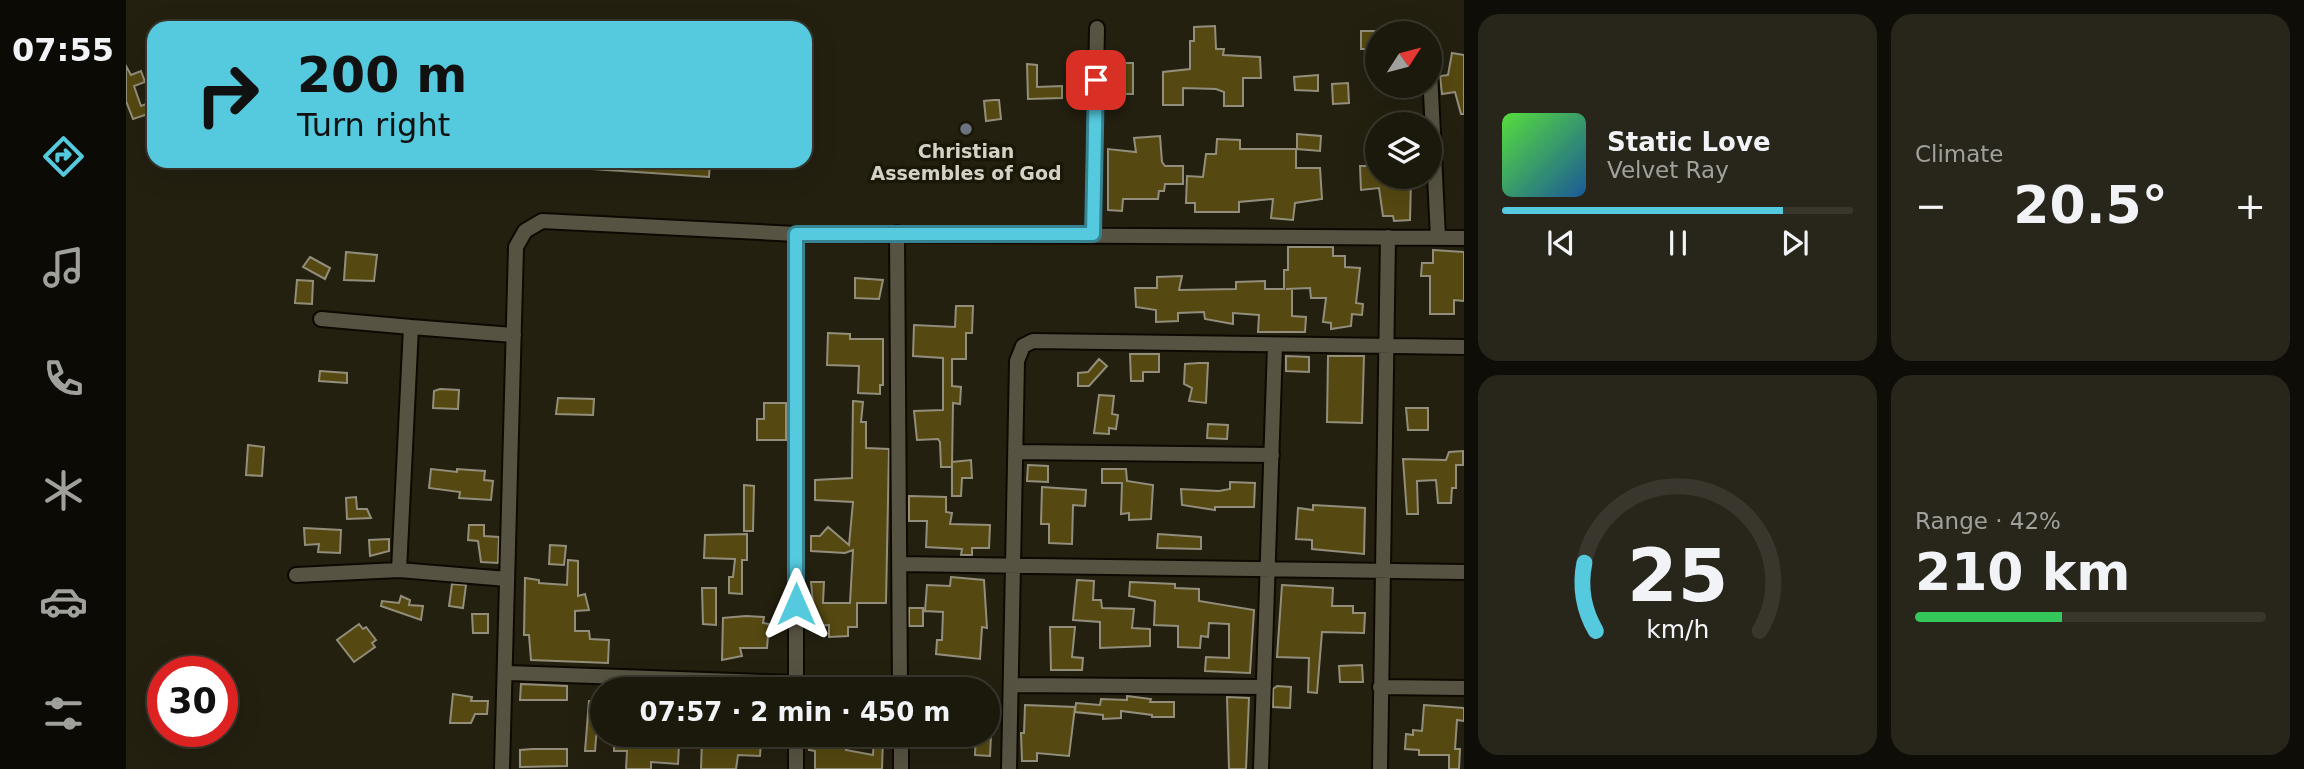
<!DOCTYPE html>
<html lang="en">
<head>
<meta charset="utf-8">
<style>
	:root { --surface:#1b180c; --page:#28251a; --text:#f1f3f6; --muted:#a0a09d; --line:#39372d; --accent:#55cadf }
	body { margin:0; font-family:"DejaVu Sans",sans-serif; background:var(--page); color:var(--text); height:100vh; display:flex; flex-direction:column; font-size:26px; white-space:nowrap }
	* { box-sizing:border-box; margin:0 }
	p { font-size:23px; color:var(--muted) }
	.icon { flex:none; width:38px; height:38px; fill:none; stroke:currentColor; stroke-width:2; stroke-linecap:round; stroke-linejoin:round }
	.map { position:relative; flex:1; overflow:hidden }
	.details { display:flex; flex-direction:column; gap:14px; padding:14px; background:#0f0d07; width:840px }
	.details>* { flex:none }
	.guide { position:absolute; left:21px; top:21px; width:665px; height:147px; border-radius:21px; box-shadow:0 7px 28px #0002,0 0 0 2px var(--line); background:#55cadf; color:#111; overflow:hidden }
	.needle { width:46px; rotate:54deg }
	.controls { position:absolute; left:1239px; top:21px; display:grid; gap:14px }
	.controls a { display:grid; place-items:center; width:77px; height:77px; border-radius:50%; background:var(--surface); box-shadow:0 7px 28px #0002,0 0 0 2px var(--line); font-size:35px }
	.speed { position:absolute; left:21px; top:656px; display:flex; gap:14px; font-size:35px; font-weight:700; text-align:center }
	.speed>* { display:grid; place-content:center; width:91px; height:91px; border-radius:50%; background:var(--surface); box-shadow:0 7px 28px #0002,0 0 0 2px var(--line); line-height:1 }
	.speed .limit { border:10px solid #d22; background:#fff; color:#111 }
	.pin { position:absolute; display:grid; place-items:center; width:60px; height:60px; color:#fff; margin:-30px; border-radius:14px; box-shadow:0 4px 10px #0006 }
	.me { position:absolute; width:77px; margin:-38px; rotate:0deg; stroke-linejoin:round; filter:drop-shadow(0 0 5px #0008) }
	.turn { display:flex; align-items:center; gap:24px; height:147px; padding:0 35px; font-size:32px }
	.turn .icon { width:91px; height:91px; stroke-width:2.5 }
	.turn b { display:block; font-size:49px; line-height:60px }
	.big { font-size:52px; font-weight:700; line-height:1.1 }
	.details .widget { flex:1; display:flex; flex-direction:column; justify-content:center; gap:10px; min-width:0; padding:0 24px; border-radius:21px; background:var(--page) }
	.details .dial { align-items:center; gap:0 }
	.dial svg { height:182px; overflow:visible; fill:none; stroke:var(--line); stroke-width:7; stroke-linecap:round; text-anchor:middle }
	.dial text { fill:var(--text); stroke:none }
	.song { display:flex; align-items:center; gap:21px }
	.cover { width:84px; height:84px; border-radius:10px; background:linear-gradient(135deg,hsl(110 70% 55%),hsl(210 70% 35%)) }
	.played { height:7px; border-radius:4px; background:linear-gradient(90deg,var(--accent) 80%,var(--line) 80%) }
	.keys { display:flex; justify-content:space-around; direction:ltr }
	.heat { display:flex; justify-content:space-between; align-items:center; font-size:38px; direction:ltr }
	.charge { height:10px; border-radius:5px; background:linear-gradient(90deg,#34c759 42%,var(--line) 0) }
	.details .tiles { flex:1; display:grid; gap:14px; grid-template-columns:repeat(2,1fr) }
	.trip { position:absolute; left:464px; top:677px; width:410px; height:70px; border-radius:35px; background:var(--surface); box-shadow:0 7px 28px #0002,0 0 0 2px var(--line); font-weight:700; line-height:70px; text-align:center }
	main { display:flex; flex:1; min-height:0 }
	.tabs { display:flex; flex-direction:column; width:126px; justify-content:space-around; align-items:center; background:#0b0a05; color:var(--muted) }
	.tabs .icon { width:49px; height:49px }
	.tabs .selected { color:var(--accent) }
	.tabs b { font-size:32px; color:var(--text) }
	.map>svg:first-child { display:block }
	.building { fill:#554811; stroke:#928e7b; stroke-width:2 }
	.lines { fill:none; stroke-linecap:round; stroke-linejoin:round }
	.minor-casing { stroke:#0d0900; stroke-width:18 }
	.minor { stroke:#575342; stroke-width:14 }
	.route-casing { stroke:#378391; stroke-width:18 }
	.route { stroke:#55cadf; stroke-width:12 }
	.worship-dot { fill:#6b7280; stroke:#1a1707; stroke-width:2.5 }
	.labels { text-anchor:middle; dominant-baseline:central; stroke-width:7; stroke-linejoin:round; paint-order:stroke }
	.poi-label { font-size:19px; font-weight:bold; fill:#d4d1c7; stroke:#1a1707 }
</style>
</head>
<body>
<main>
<nav class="tabs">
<b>07:55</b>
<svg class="icon selected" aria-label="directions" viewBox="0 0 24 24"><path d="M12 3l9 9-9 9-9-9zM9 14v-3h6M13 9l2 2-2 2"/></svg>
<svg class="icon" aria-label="music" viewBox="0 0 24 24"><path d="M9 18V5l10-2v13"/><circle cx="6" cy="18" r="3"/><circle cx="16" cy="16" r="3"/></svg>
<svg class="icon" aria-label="phone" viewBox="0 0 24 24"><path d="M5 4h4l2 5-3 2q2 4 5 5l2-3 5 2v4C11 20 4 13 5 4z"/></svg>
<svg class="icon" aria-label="climate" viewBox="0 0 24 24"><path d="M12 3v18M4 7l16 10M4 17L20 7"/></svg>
<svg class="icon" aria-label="car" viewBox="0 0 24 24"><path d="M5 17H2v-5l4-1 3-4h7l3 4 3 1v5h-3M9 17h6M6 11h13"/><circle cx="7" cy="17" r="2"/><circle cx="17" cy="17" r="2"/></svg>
<svg class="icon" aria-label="filters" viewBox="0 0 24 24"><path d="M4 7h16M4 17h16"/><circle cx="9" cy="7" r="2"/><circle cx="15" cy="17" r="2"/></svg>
</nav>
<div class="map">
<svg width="1338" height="769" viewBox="0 0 1338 769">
	<rect width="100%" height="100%" fill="#242010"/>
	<path class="building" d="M1089 26 1090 49H1098L1097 55 1134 57 1135 78H1117V106H1098V92L1090 89 1057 88V105H1037V72L1064 69V41H1068V27Z
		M1235 31H1251V49H1235Z
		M1326 53 1338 55V114H1335L1329 92 1316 94 1314 76 1322 75Z
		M994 63H1007V94H994Z
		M901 64 911 65V87L936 86V98L902 99Z
		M0 66 5 75 15 71 19 82 8 86 15 106 26 102 28 107V112L7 119 0 101Z
		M1192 75V91L1169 90 1168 77Z
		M1222 83 1223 103 1207 104 1206 84Z
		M868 100H873L875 119 860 121 858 101Z
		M1171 134 1195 136 1194 151 1171 149Z
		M1034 136 1036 162 1039 166H1057V184H1039L1038 191H1033L1032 199H997L996 211 982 210V149L1010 152 1008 138Z
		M1091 139 1114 140V149H1170V168H1194L1196 199 1169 203 1167 220 1145 218 1147 199 1113 202V212H1069V203H1060L1061 176 1077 177 1080 154H1090Z
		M467 161H584L583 177 467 169Z
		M1234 166H1251V177H1267L1269 184 1285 181 1284 220 1268 221 1267 216H1257L1253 188 1235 190Z
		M1162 247H1207V256H1219V267L1234 268 1230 303 1237 304 1236 315 1226 314 1225 326 1205 329V323L1197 322 1200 298H1185L1184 288 1160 289H1166V316L1180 317 1179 332H1132L1133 315 1107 313V324L1079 319 1078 312 1052 313V321L1030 322V310L1010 307 1009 288H1031V277L1056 276 1053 290 1110 289V282L1139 281V289H1158V270H1162Z
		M1307 250 1338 252V301L1328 300V314H1304V276H1295L1296 263H1307Z
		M220 252 251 255 248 281 218 280Z
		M184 257 204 268 199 279 177 267Z
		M729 278 757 280 753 299 729 298Z
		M171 280 187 281 186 304 169 303Z
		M830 306H847L846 333H840V359H826V386L835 387 834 404 827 403 826 467H815L814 442 812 439 791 440 788 411 817 410V358L787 356 788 325 829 327Z
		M702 333 724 334V339H757V385H754V394L732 393 733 366 701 365Z
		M1004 354H1033V372H1017V381H1005Z
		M1160 356 1183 357V372L1160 371Z
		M1202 356H1238L1236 423 1201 422Z
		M973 359 981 366 963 386H952V373L962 372Z
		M1073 363H1082L1080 403 1063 401 1066 388 1058 384 1059 364Z
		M194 371 221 373V383L193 381Z
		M314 389 333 390 332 409 307 408 308 391Z
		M973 395 988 396 986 414 992 415 990 429 983 428V434L968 433Z
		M432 398 468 399 467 415 430 414Z
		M727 401 737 402 735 422H740V448L763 449 760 603H731V627H722V636L703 637V625L689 626 685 582H698L697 603H724L727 550 719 553 685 551V536H694L702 527 723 545 727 502 689 500V480L726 478Z
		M638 403H660V440H631V419H638Z
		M1280 408H1302V430H1282Z
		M1082 424 1102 425 1101 439 1081 438Z
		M122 445 138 447 136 476 120 475Z
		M1337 451V465H1330V488H1326L1325 503H1312L1310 480 1291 481 1292 514H1281L1277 459 1320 460 1323 452Z
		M845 460 846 478H836L835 496H826V462Z
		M902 465 922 466V482L901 481Z
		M305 469 331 472V469L359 471 358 480 367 481 365 500 333 498 334 492 303 488Z
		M976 469H1000L1001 481 1027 485 1025 519 1003 520V513L995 514 996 483H976Z
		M1104 482 1129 483 1128 507H1089V510L1056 505 1055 489 1093 491 1104 489Z
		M618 485 628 486 627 531H618Z
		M916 487 960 490 959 506 947 505 946 544 923 543V524H915Z
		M783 496 820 497V512L826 513 824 524 864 525 863 548H846V555H835L836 549 800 547 801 521H783Z
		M230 497 231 509H241L245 518 221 519 220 498Z
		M1187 505 1239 508 1238 554 1186 549V540L1170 539 1172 508 1187 510Z
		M343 525H358V536L373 537 372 563 355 562 352 541 342 540Z
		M178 528 215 530 214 553 192 552 193 544 179 545Z
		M621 534V560H616V594L603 593V577H607L609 559 578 558 579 535Z
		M1032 534 1075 537V549L1031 548Z
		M263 539V551L244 556 243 540Z
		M424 545 440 546 438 565 423 564Z
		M442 560 452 561V596L459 594 463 610 449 611V631H463L464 639 483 640 482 663 405 660 403 635H398L399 578 413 580V583L441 585Z
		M825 577 858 580 861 628 856 627 854 659 810 654 811 640H816L817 612 799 611 801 585 824 586Z
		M951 580 968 581 967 600H975L976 608 1008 609 1006 628 1024 629V646L974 648V622L947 620Z
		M1004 582 1049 584V588L1073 589V601L1128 610 1124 673 1079 671 1080 657 1103 658V624L1083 623 1082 637 1075 636 1074 648 1052 647V626L1028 625 1029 601 1003 596Z
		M326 584 340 585 337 608 323 606Z
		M1156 585 1207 588 1206 606H1227V613H1239L1238 633 1196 632 1191 693 1182 692 1183 658 1151 657Z
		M576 588H590V625L577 624Z
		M275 596 284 600 283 605 297 606 295 620 255 606 256 601 273 603Z
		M783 608H797V626H783Z
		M346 614H362V633H347Z
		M620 616 638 617 637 623 643 624 641 648H614L616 656 596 660 597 618Z
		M233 624 237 629 240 627 250 640 246 643 249 647 228 662 211 640Z
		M924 627H949L946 657 957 658 956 670H925Z
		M1236 665 1237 682H1214L1213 666Z
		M784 680 813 681V690H784Z
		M395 684 441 686V700H394Z
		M1151 686 1165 687 1164 708 1147 707V689Z
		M327 694 346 697 345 701H362L361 714H349L345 723H324Z
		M1001 696 1025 699 1024 702H1048V717H1026V715L995 711V718L977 719V715L949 712 950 703 974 705 975 699 1001 700Z
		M1101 697 1123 698 1120 769H1103Z
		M463 701 473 702 469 751H459Z
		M899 705 949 707 943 756 911 753V761H896L895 733H898Z
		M1298 705 1338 708V721L1331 720 1329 749H1334L1333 769H1323V755H1293V750L1279 749 1280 734 1287 735V730L1296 731Z
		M488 735H544L543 744 553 745 552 764 525 762V769H500L501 751H488Z
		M610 735V739L635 740 634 756 612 755 610 769H575L576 737Z
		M684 735H715V739L720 740V750L747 755 748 736 757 737 756 769H689V751L683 750Z
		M850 735H865L864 756 849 755Z
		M407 749H441V766L394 767V750Z"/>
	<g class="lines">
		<defs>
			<path id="minor" d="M1304 72 1312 238
				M771 233 774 690
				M967 235 971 28
				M195 319 285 327
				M889 452 1146 455
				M773 564 1338 572
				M170 575 273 570
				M381 579 273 570 285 327 388 335
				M379 673 670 683
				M885 685 1138 687
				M1254 687 1338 688
				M670 690V234
				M775 735V769
				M376 769 390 247 399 231 416 221 670 234 1338 238
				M670 769V735
				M883 769 891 361 897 346 907 341 1338 347
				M1135 769 1149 345
				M1254 769 1262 237"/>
		</defs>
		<use href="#minor" class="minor-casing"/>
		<use href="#minor" class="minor"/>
	</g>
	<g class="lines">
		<defs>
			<path id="route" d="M670 604V234H967L970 80"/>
		</defs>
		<use href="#route" class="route-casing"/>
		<use href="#route" class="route"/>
	</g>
	<circle class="worship-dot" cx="840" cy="129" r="7"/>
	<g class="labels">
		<g class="poi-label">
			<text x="840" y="151">Christian<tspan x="840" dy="22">Assembles of God</tspan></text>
		</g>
	</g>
</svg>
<div class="controls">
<a><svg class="needle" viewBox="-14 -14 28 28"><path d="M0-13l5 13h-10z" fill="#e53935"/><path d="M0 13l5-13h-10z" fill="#a0a09d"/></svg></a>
<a><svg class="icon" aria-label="layers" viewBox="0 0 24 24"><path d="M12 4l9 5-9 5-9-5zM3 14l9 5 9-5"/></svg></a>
</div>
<div class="speed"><div class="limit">30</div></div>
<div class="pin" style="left:970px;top:80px;background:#d93025"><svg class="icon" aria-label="arrive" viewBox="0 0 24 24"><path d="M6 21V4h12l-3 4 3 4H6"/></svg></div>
<svg class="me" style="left:670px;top:604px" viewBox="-20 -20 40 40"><path d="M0-17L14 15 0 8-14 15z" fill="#55cadf" stroke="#fff" stroke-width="4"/></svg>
<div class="trip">07:57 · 2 min · 450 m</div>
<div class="guide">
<div class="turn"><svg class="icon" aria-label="right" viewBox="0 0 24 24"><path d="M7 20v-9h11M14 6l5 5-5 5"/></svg><div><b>200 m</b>Turn right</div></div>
</div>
</div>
<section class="details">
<div class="tiles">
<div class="widget">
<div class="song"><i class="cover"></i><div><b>Static Love</b><p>Velvet Ray</p></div></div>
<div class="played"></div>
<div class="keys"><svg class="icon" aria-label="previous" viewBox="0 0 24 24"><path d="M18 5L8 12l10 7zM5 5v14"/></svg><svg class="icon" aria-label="pause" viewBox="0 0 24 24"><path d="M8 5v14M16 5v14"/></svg><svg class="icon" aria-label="next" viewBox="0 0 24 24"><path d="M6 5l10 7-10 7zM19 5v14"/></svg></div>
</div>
<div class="widget"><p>Climate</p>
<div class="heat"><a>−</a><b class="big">20.5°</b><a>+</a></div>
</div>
<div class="widget dial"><svg viewBox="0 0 100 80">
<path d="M14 69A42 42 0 1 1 86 69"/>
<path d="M14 69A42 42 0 0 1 9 39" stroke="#55cadf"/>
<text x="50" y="56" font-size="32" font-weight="700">25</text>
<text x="50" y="72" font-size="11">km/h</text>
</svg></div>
<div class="widget"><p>Range · 42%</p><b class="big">210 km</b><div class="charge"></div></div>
</div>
</section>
</main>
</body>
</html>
